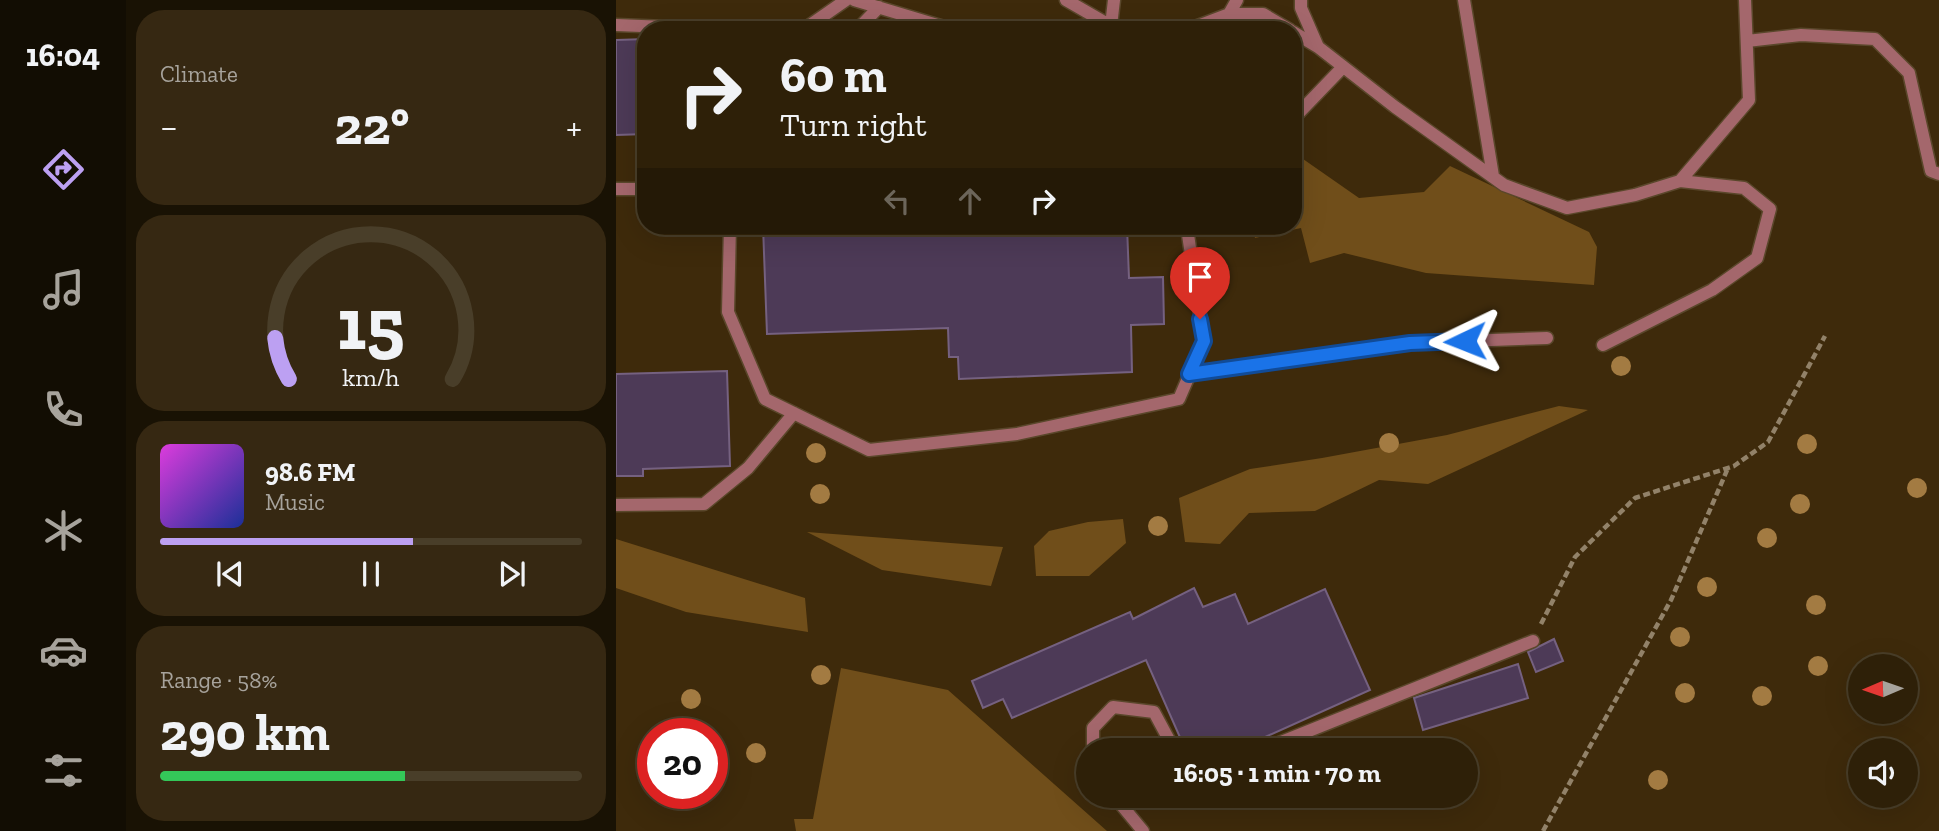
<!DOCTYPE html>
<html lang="en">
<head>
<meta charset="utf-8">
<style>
	:root { --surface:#2e2008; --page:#362812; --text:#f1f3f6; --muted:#a7a39c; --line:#493e29; --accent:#bca0f2 }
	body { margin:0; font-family:"Zilla Slab",serif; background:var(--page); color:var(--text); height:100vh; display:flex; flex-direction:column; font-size:26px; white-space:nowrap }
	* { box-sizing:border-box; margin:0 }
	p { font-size:23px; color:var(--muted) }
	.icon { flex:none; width:38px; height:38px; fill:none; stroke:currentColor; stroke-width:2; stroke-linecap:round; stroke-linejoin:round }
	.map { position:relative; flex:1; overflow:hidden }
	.drawer { display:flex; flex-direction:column; gap:10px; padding:10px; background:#191204; width:490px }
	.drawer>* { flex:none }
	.top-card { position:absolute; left:21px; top:21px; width:665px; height:214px; border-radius:28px; box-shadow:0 7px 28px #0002,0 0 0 2px var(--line); background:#2e2008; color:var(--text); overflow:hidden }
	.needle { width:46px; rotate:268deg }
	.buttons { position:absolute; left:1232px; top:654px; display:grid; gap:14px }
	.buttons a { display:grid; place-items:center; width:70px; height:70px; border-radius:50%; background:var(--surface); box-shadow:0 7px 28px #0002,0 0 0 2px var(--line); font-size:35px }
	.speed { position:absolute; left:21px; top:718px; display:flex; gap:14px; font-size:35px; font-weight:700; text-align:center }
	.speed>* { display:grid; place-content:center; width:91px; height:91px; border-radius:50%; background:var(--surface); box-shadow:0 7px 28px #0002,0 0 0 2px var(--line); line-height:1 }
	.speed .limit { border:10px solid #d22; background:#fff; color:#111 }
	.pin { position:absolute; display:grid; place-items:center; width:60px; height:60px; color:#fff; margin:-72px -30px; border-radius:50% 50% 50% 0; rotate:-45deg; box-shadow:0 0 7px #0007 }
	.pin .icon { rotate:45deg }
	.me { position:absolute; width:77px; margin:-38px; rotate:268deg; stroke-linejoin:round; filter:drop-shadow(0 0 5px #0008) }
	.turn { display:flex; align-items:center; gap:24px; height:147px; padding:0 28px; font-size:32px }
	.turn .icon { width:91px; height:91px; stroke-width:2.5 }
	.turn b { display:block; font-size:49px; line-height:60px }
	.lanes { display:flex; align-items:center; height:66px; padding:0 28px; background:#0003; justify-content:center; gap:35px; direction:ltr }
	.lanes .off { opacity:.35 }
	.big { font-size:52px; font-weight:700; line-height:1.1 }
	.drawer .tile { flex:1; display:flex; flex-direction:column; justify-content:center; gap:10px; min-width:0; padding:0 24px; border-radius:28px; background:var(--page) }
	.drawer .dial { align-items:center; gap:0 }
	.dial svg { height:182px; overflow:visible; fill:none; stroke:var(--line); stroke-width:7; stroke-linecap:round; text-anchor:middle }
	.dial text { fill:var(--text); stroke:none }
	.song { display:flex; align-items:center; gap:21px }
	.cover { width:84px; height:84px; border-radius:10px; background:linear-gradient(135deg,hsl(300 70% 55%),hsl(230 70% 35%)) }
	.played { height:7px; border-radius:4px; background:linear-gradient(90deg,var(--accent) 60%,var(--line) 60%) }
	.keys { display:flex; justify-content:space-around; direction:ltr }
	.heat { display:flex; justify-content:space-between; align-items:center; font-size:38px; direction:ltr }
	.charge { height:10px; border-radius:5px; background:linear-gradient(90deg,#34c759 58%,var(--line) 0) }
	.trip { position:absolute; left:460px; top:738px; width:402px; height:70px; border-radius:35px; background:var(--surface); box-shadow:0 7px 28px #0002,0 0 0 2px var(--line); font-weight:700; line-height:70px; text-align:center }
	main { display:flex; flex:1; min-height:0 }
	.dock { display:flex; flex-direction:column; width:126px; justify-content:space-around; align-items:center; background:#120d03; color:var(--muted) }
	.dock .icon { width:49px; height:49px }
	.dock .on { color:var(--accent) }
	.dock b { font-size:32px; color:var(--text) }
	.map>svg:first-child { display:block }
	.green { fill:#704e1a }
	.building { fill:#4d3a57; stroke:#756180; stroke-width:2 }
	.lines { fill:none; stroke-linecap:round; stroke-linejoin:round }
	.lane-casing { stroke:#5a472b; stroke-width:15 }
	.path { stroke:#928269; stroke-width:4.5; stroke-dasharray:7 3.5; stroke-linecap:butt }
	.lane { stroke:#a4676c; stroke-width:12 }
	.tree { fill:#a37b42 }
	.route-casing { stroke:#114b97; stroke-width:18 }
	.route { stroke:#1a73e8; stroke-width:12 }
</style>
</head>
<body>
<main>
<nav class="dock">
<b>16:04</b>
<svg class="icon on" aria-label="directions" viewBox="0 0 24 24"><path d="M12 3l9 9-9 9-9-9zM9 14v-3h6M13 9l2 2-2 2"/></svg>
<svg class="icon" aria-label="music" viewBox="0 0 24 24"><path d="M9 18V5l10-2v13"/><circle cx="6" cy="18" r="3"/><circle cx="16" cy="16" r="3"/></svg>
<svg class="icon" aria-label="phone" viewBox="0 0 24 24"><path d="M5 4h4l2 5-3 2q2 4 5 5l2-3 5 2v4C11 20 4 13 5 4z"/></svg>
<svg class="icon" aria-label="climate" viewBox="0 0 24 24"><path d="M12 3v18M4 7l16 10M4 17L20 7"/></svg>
<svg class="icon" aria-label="car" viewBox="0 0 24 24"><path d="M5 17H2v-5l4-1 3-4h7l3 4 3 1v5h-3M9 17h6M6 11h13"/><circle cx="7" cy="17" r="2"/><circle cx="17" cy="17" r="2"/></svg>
<svg class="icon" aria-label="filters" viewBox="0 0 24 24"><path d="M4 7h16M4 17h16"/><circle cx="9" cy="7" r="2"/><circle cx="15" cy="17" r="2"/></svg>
</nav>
<section class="drawer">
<div class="tile"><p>Climate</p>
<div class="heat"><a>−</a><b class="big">22°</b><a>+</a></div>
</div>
<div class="tile dial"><svg viewBox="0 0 100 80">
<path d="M14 69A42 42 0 1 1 86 69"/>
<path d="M14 69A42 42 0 0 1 8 51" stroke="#bca0f2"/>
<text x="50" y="56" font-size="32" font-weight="700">15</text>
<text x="50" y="72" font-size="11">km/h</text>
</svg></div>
<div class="tile">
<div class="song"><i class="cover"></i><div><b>98.6 FM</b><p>Music</p></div></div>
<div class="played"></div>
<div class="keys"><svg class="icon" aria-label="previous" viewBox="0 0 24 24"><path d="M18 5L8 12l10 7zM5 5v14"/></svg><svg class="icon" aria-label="pause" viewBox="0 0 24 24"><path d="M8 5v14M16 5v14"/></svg><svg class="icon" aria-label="next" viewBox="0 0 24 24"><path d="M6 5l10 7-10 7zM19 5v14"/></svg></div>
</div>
<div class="tile"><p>Range · 58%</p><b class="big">290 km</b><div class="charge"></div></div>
</section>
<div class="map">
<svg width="1323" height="831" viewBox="0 0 1323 831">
	<rect width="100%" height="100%" fill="#3e2a0b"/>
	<path class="green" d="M677 152 743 198 808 192 834 166 973 232 981 247 978 285 810 273 728 253 694 263 685 228 639 238 636 226H677Z
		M943 406 972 410 812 484 763 480 699 511 633 513 604 544 569 542 563 498 634 469 706 458 831 435Z
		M507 519 510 543 473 576H420L418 546 433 531 472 522Z
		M191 532 387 547 375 586 266 570Z
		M0 539 189 598 192 632 70 612 0 588Z
		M225 668 332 690 491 831H180L178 819H197Z"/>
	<path class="building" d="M30 39V134L0 135V40Z
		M147 226H511L513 278 547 277 548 324 515 325 516 372 343 379 342 357H333L332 328 151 334Z
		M111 371 114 466 27 469V476H0V374Z
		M578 588 587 607 619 594 632 624 709 589 754 690 618 751H570L530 660 396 718 387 699 367 708 356 681 514 612 517 619Z
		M938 639 947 661 920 672 912 652Z
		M902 664 912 698 807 730 798 698Z"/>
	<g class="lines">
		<defs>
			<path id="lane" d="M238 0 338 30
				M450 0 495 26 498 0
				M685 0V8L702 47
				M848 0 877 176
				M613 14 621 0
				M0 25 127 30
				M187 30 230 0
				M241 30 263 7
				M425 30 476 25 544 30
				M571 30 613 14H647L674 30
				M677 32 702 47 779 107 888 185 951 208 1019 195 1064 181 1128 188 1154 209 1141 258 1096 290 987 345
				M1131 41 1185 35 1259 39 1293 73 1315 171 1323 174
				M677 119 727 67
				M1064 181 1133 100 1129 0
				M0 189H30
				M114 226 112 312 149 399 253 450 401 434 563 399 588 341 571 228 573 226
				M573 374 794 343 931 338
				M0 505 88 504 132 468 178 413
				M477 751V728L497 707 538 712 559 751
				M643 751 917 641
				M498 796 527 831"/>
		</defs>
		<use href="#lane" class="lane-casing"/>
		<path class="path" d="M925 624 959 557 1019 498 1118 466 1152 442 1209 336
			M927 831 1055 600 1112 468"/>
		<use href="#lane" class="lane"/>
	</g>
	<g class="tree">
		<circle cx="1005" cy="366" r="10"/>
		<circle cx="773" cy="443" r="10"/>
		<circle cx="1191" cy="444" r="10"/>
		<circle cx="200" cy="453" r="10"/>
		<circle cx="1301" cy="488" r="10"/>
		<circle cx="204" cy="494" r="10"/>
		<circle cx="1184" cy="504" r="10"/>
		<circle cx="542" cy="526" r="10"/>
		<circle cx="1151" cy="538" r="10"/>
		<circle cx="1091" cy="587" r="10"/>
		<circle cx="1200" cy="605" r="10"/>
		<circle cx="1064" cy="637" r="10"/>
		<circle cx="1202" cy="666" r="10"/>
		<circle cx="205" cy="675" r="10"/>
		<circle cx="1069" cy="693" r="10"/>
		<circle cx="1146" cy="696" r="10"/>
		<circle cx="75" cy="699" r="10"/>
		<circle cx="140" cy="753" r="10"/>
		<circle cx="1042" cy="780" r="10"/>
	</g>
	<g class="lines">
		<defs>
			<path id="route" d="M584 319 588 341 573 374 794 343 849 341"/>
		</defs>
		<use href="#route" class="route-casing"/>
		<use href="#route" class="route"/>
	</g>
</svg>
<div class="buttons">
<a><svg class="needle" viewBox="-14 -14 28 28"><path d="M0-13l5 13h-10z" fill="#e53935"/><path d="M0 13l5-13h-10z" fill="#a7a39c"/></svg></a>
<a><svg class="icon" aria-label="sound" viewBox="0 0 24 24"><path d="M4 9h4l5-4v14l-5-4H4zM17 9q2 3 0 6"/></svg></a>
</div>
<div class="speed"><div class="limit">20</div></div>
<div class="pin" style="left:584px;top:319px;background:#d93025"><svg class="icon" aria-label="arrive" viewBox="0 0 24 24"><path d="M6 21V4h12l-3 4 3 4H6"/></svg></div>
<svg class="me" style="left:849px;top:341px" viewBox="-20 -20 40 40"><path d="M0-17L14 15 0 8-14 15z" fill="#1a73e8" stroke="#fff" stroke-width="4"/></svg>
<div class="trip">16:05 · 1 min · 70 m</div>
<div class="top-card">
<div class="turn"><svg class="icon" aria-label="right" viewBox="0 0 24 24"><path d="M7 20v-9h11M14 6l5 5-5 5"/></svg><div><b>60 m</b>Turn right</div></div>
<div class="lanes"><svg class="icon off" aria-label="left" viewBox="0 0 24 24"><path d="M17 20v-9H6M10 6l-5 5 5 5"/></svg><svg class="icon off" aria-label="ahead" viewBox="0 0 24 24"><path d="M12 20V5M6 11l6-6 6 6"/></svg><svg class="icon" aria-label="right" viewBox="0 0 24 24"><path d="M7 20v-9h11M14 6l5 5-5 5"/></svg></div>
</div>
</div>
</main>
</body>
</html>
